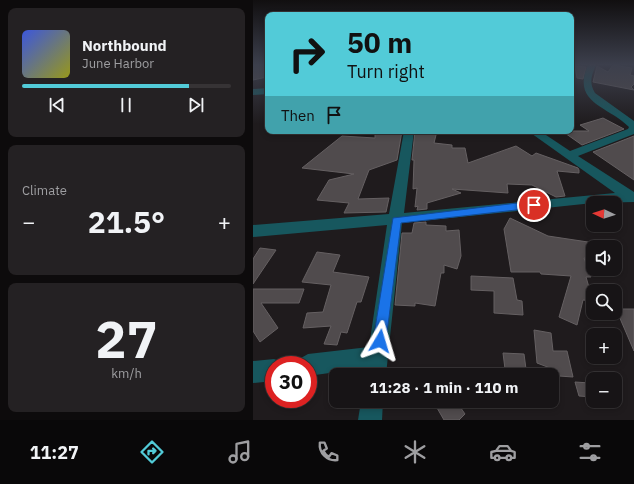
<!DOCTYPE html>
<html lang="en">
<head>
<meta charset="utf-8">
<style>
	:root { --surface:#171416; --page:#242123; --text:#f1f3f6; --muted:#9e9ea1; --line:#363335; --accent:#52cbd8 }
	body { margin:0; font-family:"IBM Plex Sans",sans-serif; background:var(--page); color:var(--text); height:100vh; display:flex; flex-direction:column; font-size:15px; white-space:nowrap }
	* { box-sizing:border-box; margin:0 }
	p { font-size:13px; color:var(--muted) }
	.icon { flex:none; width:22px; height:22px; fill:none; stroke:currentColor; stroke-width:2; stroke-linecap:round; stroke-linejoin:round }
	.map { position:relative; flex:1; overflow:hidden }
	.details { display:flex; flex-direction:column; gap:8px; padding:8px; background:#0d0b0c; width:253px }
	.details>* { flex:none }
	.banner { position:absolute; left:12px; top:12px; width:309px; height:122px; border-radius:8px; box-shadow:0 2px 6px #0003,0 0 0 1px var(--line); background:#52cbd8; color:#111; overflow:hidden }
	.needle { width:26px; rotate:274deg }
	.buttons { position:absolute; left:333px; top:196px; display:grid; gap:8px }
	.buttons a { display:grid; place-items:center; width:36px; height:36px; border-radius:8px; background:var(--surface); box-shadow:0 2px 6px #0003,0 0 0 1px var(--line); font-size:20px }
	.speed { position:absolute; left:12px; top:356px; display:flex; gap:8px; font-size:20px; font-weight:700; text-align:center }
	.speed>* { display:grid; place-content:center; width:52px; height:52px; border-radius:50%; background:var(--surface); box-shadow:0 2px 6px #0003,0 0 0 1px var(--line); line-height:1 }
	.speed .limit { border:6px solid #d22; background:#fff; color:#111 }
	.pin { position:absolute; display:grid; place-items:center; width:34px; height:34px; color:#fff; margin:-17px; border:2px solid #fff; border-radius:50%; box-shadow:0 1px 4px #0007 }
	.me { position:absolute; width:44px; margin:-22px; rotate:7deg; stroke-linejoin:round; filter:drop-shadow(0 0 3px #0008) }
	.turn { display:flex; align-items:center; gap:14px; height:84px; padding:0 16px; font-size:18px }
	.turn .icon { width:52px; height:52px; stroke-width:2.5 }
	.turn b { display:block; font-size:28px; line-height:34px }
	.then { display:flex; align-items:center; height:38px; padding:0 16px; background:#0003; gap:8px; font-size:15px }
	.big { font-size:30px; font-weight:700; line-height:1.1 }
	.details .card { flex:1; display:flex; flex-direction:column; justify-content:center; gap:6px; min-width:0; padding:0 14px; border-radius:8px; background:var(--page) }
	.details .dial { align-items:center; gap:0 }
	.dial b { font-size:52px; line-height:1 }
	.song { display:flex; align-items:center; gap:12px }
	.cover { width:48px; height:48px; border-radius:6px; background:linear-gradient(135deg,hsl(230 70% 55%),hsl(60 70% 35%)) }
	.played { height:4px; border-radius:2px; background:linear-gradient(90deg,var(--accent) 80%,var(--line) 80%) }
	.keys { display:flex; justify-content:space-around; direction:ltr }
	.heat { display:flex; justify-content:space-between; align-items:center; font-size:22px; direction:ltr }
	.trip { position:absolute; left:76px; top:368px; width:230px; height:40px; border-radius:8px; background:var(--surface); box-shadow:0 2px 6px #0003,0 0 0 1px var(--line); font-weight:700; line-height:40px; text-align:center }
	.tabs { display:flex; height:64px; justify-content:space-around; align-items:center; background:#090809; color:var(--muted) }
	.tabs .icon { width:28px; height:28px }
	.tabs .selected { color:var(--accent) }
	.tabs b { font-size:18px; color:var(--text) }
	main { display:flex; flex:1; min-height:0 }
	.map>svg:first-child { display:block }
	.building { fill:#504b4d; stroke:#656062 }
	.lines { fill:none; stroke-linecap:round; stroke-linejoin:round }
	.street { fill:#17575e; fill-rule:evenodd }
	.route { fill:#1a73e8; stroke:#114b97 }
</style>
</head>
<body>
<main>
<section class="details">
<div class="card">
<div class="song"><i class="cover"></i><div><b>Northbound</b><p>June Harbor</p></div></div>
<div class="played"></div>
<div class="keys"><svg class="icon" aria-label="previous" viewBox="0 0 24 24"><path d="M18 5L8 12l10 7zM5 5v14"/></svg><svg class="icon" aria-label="pause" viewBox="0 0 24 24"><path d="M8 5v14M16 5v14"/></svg><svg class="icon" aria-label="next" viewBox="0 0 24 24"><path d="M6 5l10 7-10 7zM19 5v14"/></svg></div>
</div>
<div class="card"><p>Climate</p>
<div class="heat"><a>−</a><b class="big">21.5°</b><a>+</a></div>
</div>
<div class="card dial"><b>27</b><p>km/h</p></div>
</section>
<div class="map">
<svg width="381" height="420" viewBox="0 0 381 420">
	<rect width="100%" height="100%" fill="#1f1b1d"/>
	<path class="building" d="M0 65H13L14 77 0 80Z
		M360 65 379 68 377 75 381 76V84L378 87 381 90 340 82 344 66 355 72Z
		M322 66 333 67 330 79 324 78Z
		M350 118 371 129 329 145 309 131H336L327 125Z
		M122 131H149L144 160 116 170 105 199 136 198 133 212 91 213 96 203 64 200 76 180 101 174 49 168 89 136 122 138Z
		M162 131H184L181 143 199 145V148H212L215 163 263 146 279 156 283 153 325 168 326 170V173L304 171 312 196 303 197 279 185 254 184 255 193 199 189 208 193 174 203V209L164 210 165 206 162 207 164 188 160 189 161 160H159Z
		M381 136V180L340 152Z
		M257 218 295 236 335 242 338 259 331 258 338 277H333L340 301 330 300 324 325 306 317 318 276 288 274 287 272H258L251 229Z
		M173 222V225L193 226V231L206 230 208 256 204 269 191 265V273H188L182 306 162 303V306L142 305 149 233H159L161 223Z
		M7 248 23 250 0 284V259Z
		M64 252 87 255 80 272 116 277 108 302H104L94 333 88 332 84 345 71 344 78 326 50 328 54 313 70 312 78 285 49 282Z
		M218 276 260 278 264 300 269 301 270 315 241 313V291L218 290Z
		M0 289H51L46 303H8L25 328 7 342 0 331Z
		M363 309H381V351Z
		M281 330 298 333 300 351H314L320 377 306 376 305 371 284 363Z
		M250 353 271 354 273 369H252Z
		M322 382 337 383 340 397 326 396Z
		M180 401H203L212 414 206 420H191Z"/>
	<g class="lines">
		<path class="street" d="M335 65H343C338 76 336 83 342 93L381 121V134L325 156 381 192V202L340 203 149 223 133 375H111L112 368 55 376V365H44L48 358 55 354 116 347 134 225 0 237V225L136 214 151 131H161L151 213 362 193 275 131H287L317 151 375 129 376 127C355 106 318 103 335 65Z
			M15 88V94L0 95V89Z
			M21 359 29 362 30 365H21V381L0 383V361Z
			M108 401H130L129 420H105Z"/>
	</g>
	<linearGradient id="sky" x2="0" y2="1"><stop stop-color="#110f10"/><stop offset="0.52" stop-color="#3c3f4c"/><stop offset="1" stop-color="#3c3f4c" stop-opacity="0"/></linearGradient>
	<rect width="381" height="124" fill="url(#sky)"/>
	<path class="route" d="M281 201 286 205 281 208 148 223 133 341 131 346 127 348 122 346 120 341 140 218Z"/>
</svg>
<div class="buttons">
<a><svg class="needle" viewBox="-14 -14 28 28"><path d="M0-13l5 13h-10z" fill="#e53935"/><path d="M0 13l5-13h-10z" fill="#9e9ea1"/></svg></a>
<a><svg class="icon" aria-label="sound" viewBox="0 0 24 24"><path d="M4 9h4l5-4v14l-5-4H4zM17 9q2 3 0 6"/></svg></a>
<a><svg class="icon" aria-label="search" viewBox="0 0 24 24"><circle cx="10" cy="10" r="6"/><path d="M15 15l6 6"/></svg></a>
<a>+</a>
<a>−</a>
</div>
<div class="speed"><div class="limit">30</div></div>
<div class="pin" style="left:281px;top:205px;background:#d93025"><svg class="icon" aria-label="arrive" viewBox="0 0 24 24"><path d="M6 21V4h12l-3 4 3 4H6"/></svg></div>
<svg class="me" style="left:127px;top:341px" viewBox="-20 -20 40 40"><path d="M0-17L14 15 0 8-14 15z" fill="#1a73e8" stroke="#fff" stroke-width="4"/></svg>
<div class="trip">11:28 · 1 min · 110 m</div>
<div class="banner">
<div class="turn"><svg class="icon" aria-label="right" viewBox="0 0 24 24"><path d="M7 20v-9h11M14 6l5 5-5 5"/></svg><div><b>50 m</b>Turn right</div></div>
<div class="then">Then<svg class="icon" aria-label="arrive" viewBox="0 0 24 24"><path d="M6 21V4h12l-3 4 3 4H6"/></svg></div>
</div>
</div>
</main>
<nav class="tabs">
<b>11:27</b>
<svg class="icon selected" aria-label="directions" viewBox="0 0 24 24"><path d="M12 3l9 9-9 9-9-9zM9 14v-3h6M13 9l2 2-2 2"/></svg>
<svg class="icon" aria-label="music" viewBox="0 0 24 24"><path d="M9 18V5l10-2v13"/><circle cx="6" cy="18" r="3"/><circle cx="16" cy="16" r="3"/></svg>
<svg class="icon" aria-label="phone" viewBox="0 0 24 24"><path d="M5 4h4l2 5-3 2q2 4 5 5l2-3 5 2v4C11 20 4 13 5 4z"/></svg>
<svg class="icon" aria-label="climate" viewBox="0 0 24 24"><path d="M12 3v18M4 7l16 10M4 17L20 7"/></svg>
<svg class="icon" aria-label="car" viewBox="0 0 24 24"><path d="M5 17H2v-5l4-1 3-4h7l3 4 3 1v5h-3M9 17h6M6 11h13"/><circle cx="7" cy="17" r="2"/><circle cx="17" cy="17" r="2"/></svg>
<svg class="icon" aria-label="filters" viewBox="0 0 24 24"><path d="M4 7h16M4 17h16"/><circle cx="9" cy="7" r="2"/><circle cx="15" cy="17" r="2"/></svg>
</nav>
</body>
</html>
